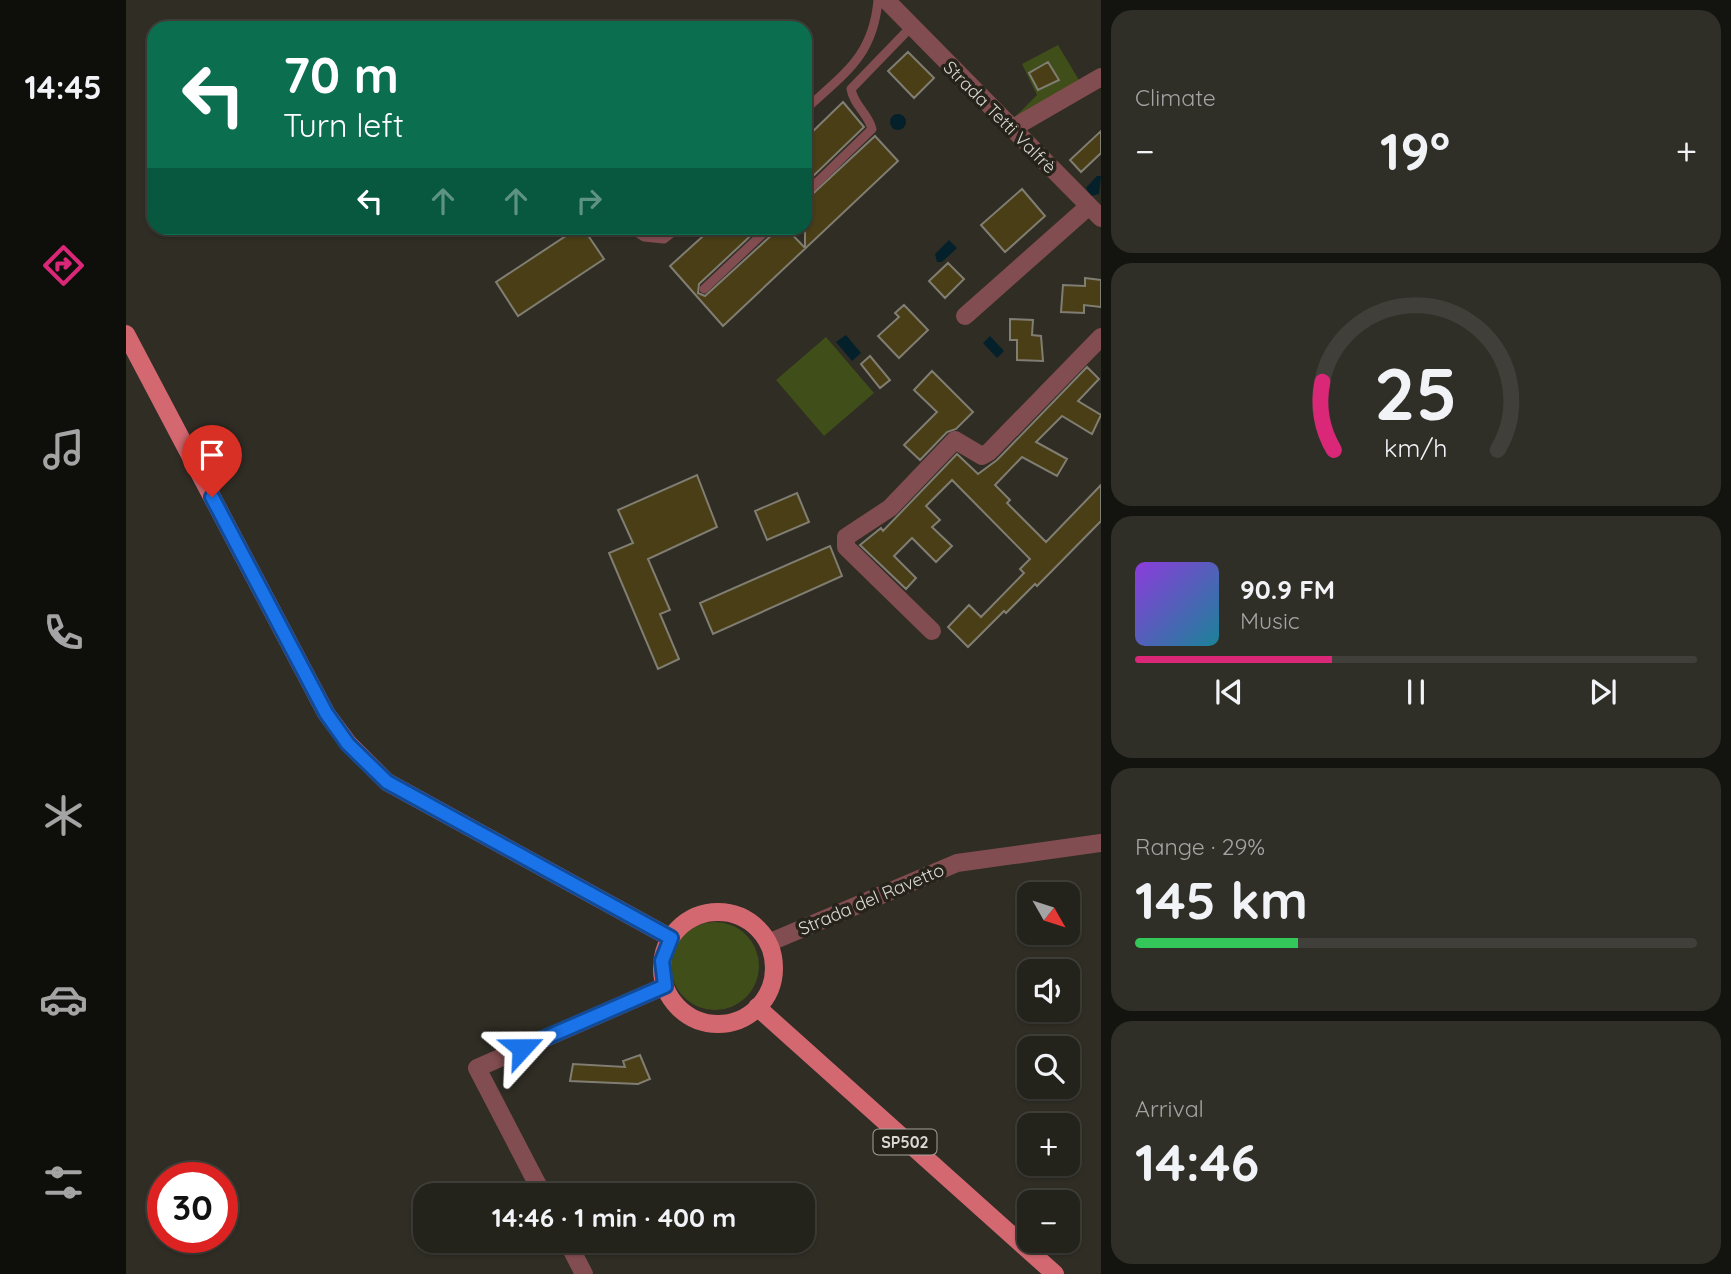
<!DOCTYPE html>
<html lang="en">
<head>
<meta charset="utf-8">
<style>
	:root { --surface:#23221b; --page:#2f2f28; --text:#f1f3f6; --muted:#a3a4a3; --line:#403f3a; --accent:#db2777 }
	body { margin:0; font-family:Quicksand,sans-serif; background:var(--page); color:var(--text); height:100vh; display:flex; flex-direction:column; font-size:26px; white-space:nowrap }
	* { box-sizing:border-box; margin:0 }
	p { font-size:23px; color:var(--muted) }
	.icon { flex:none; width:38px; height:38px; fill:none; stroke:currentColor; stroke-width:2; stroke-linecap:round; stroke-linejoin:round }
	.map { position:relative; flex:1; overflow:hidden }
	.details { display:flex; flex-direction:column; gap:10px; padding:10px; background:#13130f; width:630px }
	.details>* { flex:none }
	.guide { position:absolute; left:21px; top:21px; width:665px; height:214px; border-radius:21px; box-shadow:0 2px 5px #0004,0 0 0 2px var(--line); background:#0b6e4f; color:#fff; overflow:hidden }
	.needle { width:46px; rotate:129deg }
	.buttons { position:absolute; left:891px; top:882px; display:grid; gap:14px }
	.buttons a { display:grid; place-items:center; width:63px; height:63px; border-radius:14px; background:var(--surface); box-shadow:0 2px 5px #0004,0 0 0 2px var(--line); font-size:35px }
	.speed { position:absolute; left:21px; top:1162px; display:flex; gap:14px; font-size:35px; font-weight:700; text-align:center }
	.speed>* { display:grid; place-content:center; width:91px; height:91px; border-radius:50%; background:var(--surface); box-shadow:0 2px 5px #0004,0 0 0 2px var(--line); line-height:1 }
	.speed .limit { border:10px solid #d22; background:#fff; color:#111 }
	.pin { position:absolute; display:grid; place-items:center; width:60px; height:60px; color:#fff; margin:-72px -30px; border-radius:50% 50% 50% 0; rotate:-45deg; box-shadow:0 0 7px #0007 }
	.pin .icon { rotate:45deg }
	.me { position:absolute; width:77px; margin:-38px; rotate:66deg; stroke-linejoin:round; filter:drop-shadow(0 0 5px #0008) }
	.turn { display:flex; align-items:center; gap:24px; height:147px; padding:0 21px; font-size:32px }
	.turn .icon { width:91px; height:91px; stroke-width:2.5 }
	.turn b { display:block; font-size:49px; line-height:60px }
	.lanes { display:flex; align-items:center; height:66px; padding:0 21px; background:#0003; justify-content:center; gap:35px; direction:ltr }
	.lanes .off { opacity:.35 }
	.big { font-size:52px; font-weight:700; line-height:1.1 }
	.details .widget { flex:1; display:flex; flex-direction:column; justify-content:center; gap:10px; min-width:0; padding:0 24px; border-radius:21px; background:var(--page) }
	.details .dial { align-items:center; gap:0 }
	.dial svg { height:182px; overflow:visible; fill:none; stroke:var(--line); stroke-width:7; stroke-linecap:round; text-anchor:middle }
	.dial text { fill:var(--text); stroke:none }
	.song { display:flex; align-items:center; gap:21px }
	.cover { width:84px; height:84px; border-radius:10px; background:linear-gradient(135deg,hsl(270 70% 55%),hsl(190 70% 35%)) }
	.played { height:7px; border-radius:4px; background:linear-gradient(90deg,var(--accent) 35%,var(--line) 35%) }
	.keys { display:flex; justify-content:space-around; direction:ltr }
	.heat { display:flex; justify-content:space-between; align-items:center; font-size:38px; direction:ltr }
	.charge { height:10px; border-radius:5px; background:linear-gradient(90deg,#34c759 29%,var(--line) 0) }
	.trip { position:absolute; left:287px; top:1183px; width:402px; height:70px; border-radius:21px; background:var(--surface); box-shadow:0 2px 5px #0004,0 0 0 2px var(--line); font-weight:700; line-height:70px; text-align:center }
	main { display:flex; flex:1; min-height:0 }
	.tabs { display:flex; flex-direction:column; width:126px; justify-content:space-around; align-items:center; background:#0e0e0b; color:var(--muted) }
	.tabs .icon { width:49px; height:49px }
	.tabs .on { color:var(--accent) }
	.tabs b { font-size:32px; color:var(--text) }
	.map>svg:first-child { display:block }
	.green { fill:#404e1a }
	.water { fill:#03202b }
	.building { fill:#493e15; stroke:#807d73; stroke-width:2 }
	.lines { fill:none; stroke-linecap:round; stroke-linejoin:round }
	.service { stroke:#824d50; stroke-width:9 }
	.minor { stroke:#824d50; stroke-width:18 }
	.primary { stroke:#d46871; stroke-width:18 }
	.route-casing { stroke:#114b97; stroke-width:18 }
	.route { stroke:#1a73e8; stroke-width:12 }
	.labels { text-anchor:middle; dominant-baseline:central; stroke-width:7; stroke-linejoin:round; paint-order:stroke }
	.shield { fill:#26231b; stroke:#a5a29c; stroke-width:2 }
	.shield-label { font-size:16px; font-weight:bold; fill:#dbd9d4 }
	.street-label { font-size:18px; fill:#dbd9d4; stroke:#26231b }
</style>
</head>
<body>
<main>
<nav class="tabs">
<b>14:45</b>
<svg class="icon on" aria-label="directions" viewBox="0 0 24 24"><path d="M12 3l9 9-9 9-9-9zM9 14v-3h6M13 9l2 2-2 2"/></svg>
<svg class="icon" aria-label="music" viewBox="0 0 24 24"><path d="M9 18V5l10-2v13"/><circle cx="6" cy="18" r="3"/><circle cx="16" cy="16" r="3"/></svg>
<svg class="icon" aria-label="phone" viewBox="0 0 24 24"><path d="M5 4h4l2 5-3 2q2 4 5 5l2-3 5 2v4C11 20 4 13 5 4z"/></svg>
<svg class="icon" aria-label="climate" viewBox="0 0 24 24"><path d="M12 3v18M4 7l16 10M4 17L20 7"/></svg>
<svg class="icon" aria-label="car" viewBox="0 0 24 24"><path d="M5 17H2v-5l4-1 3-4h7l3 4 3 1v5h-3M9 17h6M6 11h13"/><circle cx="7" cy="17" r="2"/><circle cx="17" cy="17" r="2"/></svg>
<svg class="icon" aria-label="filters" viewBox="0 0 24 24"><path d="M4 7h16M4 17h16"/><circle cx="9" cy="7" r="2"/><circle cx="15" cy="17" r="2"/></svg>
</nav>
<div class="map">
<svg width="975" height="1274" viewBox="0 0 975 1274">
	<rect width="100%" height="100%" fill="#2f2d24"/>
	<path class="green" d="M932 45 953 80 888 118 911 95 896 64Z
		M700 337 748 393 698 436 650 380Z
		M545 966a44 44 0 1 1 88 0a44 44 0 1 1-88 0Z"/>
	<path class="water" d="M764 122a8 8 0 1 1 16 0a8 8 0 1 1-16 0Z
		M971 176H975L973 194 965 196 960 188Z
		M823 240 831 248 816 262H811L809 254Z
		M720 335 735 353 726 361 710 342Z
		M864 336 878 351 871 358 857 343Z"/>
	<path class="building" d="M782 52 808 78 788 98 762 71Z
		M922 62 933 80 912 90 903 73Z
		M717 102 738 127 679 184V139Z
		M975 131V153L955 172 944 160Z
		M749 136 772 161 597 326 544 266 586 228H633L573 284 572 293 579 296 648 233 650 228H660L679 248V201Z
		M896 189 919 216 879 252 855 225Z
		M452 228H457L478 259 392 316 370 282Z
		M822 263 838 279 819 298 803 281Z
		M959 278 975 280V307L958 305V313L935 312 937 285 959 286Z
		M778 305 802 330 773 358 752 336 773 317 769 313Z
		M884 319 907 320 906 335 915 336 917 361 891 360V340H884Z
		M744 356 764 380 754 388 735 364Z
		M961 367 973 379 952 401 975 415 966 434 936 416 910 442 941 459 931 476 896 457 869 485 884 500 881 503 920 542 975 485V521L911 586 909 584 880 613 878 611 842 647 822 627 843 605 855 617 898 573 894 569 904 559 826 480 800 506 814 520 806 527 826 546 810 562 786 538 768 556 790 578 780 589 734 545 755 528 757 531 831 454 852 474 871 460Z
		M806 371 847 412 830 429 821 432 794 460 778 445 811 412 788 390Z
		M571 475 591 527 522 559 544 610 534 614 553 659 532 669 483 553 507 543 492 510Z
		M671 493 683 522 641 540 629 511Z
		M704 546 716 576 587 634 574 603Z
		M514 1055 524 1079 512 1084 444 1081 447 1064 499 1067 497 1061Z"/>
	<g class="lines">
		<path class="service" d="M679 110C718 73 747 57 752 0
			M679 194 746 129C742 113 728 106 725 89L785 27
			M504 228 518 237 538 239 552 228
			M578 289 643 228"/>
		<path class="minor" d="M760 0 975 218
			M887 128 975 77
			M839 316 963 206
			M806 631 720 547V537L764 508 829 440 856 456 863 452 975 337
			M642 943 831 863 975 843
			M417 1195 351 1068 539 986
			M441 1241 458 1274"/>
		<path class="primary" d="M0 334 200 713 222 743 261 782 545 938
			M536 968a56 56 0 1 1 112 0a56 56 0 1 1-112 0Z
			M631 1007 929 1274"/>
	</g>
	<g class="lines">
		<defs>
			<path id="route" d="M86 497 200 713 222 744 261 782 545 938 536 961 539 986 396 1048"/>
		</defs>
		<use href="#route" class="route-casing"/>
		<use href="#route" class="route"/>
	</g>
	<g class="labels">
		<rect class="shield" x="747.5" y="1129.5" width="63" height="25" rx="5"/>
		<g class="shield-label">
			<text x="779" y="1142">SP502</text>
		</g>
		<g class="street-label">
			<text transform="translate(874 117) rotate(45)">Strada Tetti Valfrè</text>
			<text transform="translate(745 899) rotate(-23)">Strada del Ravetto</text>
		</g>
	</g>
</svg>
<div class="buttons">
<a><svg class="needle" viewBox="-14 -14 28 28"><path d="M0-13l5 13h-10z" fill="#e53935"/><path d="M0 13l5-13h-10z" fill="#a3a4a3"/></svg></a>
<a><svg class="icon" aria-label="sound" viewBox="0 0 24 24"><path d="M4 9h4l5-4v14l-5-4H4zM17 9q2 3 0 6"/></svg></a>
<a><svg class="icon" aria-label="search" viewBox="0 0 24 24"><circle cx="10" cy="10" r="6"/><path d="M15 15l6 6"/></svg></a>
<a>+</a>
<a>−</a>
</div>
<div class="speed"><div class="limit">30</div></div>
<div class="pin" style="left:86px;top:497px;background:#d93025"><svg class="icon" aria-label="arrive" viewBox="0 0 24 24"><path d="M6 21V4h12l-3 4 3 4H6"/></svg></div>
<svg class="me" style="left:396px;top:1048px" viewBox="-20 -20 40 40"><path d="M0-17L14 15 0 8-14 15z" fill="#1a73e8" stroke="#fff" stroke-width="4"/></svg>
<div class="trip">14:46 · 1 min · 400 m</div>
<div class="guide">
<div class="turn"><svg class="icon" aria-label="left" viewBox="0 0 24 24"><path d="M17 20v-9H6M10 6l-5 5 5 5"/></svg><div><b>70 m</b>Turn left</div></div>
<div class="lanes"><svg class="icon" aria-label="left" viewBox="0 0 24 24"><path d="M17 20v-9H6M10 6l-5 5 5 5"/></svg><svg class="icon off" aria-label="ahead" viewBox="0 0 24 24"><path d="M12 20V5M6 11l6-6 6 6"/></svg><svg class="icon off" aria-label="ahead" viewBox="0 0 24 24"><path d="M12 20V5M6 11l6-6 6 6"/></svg><svg class="icon off" aria-label="right" viewBox="0 0 24 24"><path d="M7 20v-9h11M14 6l5 5-5 5"/></svg></div>
</div>
</div>
<section class="details">
<div class="widget"><p>Climate</p>
<div class="heat"><a>−</a><b class="big">19°</b><a>+</a></div>
</div>
<div class="widget dial"><svg viewBox="0 0 100 80">
<path d="M14 69A42 42 0 1 1 86 69"/>
<path d="M14 69A42 42 0 0 1 9 39" stroke="#db2777"/>
<text x="50" y="56" font-size="32" font-weight="700">25</text>
<text x="50" y="72" font-size="11">km/h</text>
</svg></div>
<div class="widget">
<div class="song"><i class="cover"></i><div><b>90.9 FM</b><p>Music</p></div></div>
<div class="played"></div>
<div class="keys"><svg class="icon" aria-label="previous" viewBox="0 0 24 24"><path d="M18 5L8 12l10 7zM5 5v14"/></svg><svg class="icon" aria-label="pause" viewBox="0 0 24 24"><path d="M8 5v14M16 5v14"/></svg><svg class="icon" aria-label="next" viewBox="0 0 24 24"><path d="M6 5l10 7-10 7zM19 5v14"/></svg></div>
</div>
<div class="widget"><p>Range · 29%</p><b class="big">145 km</b><div class="charge"></div></div>
<div class="widget"><p>Arrival</p><b class="big">14:46</b></div>
</section>
</main>
</body>
</html>
